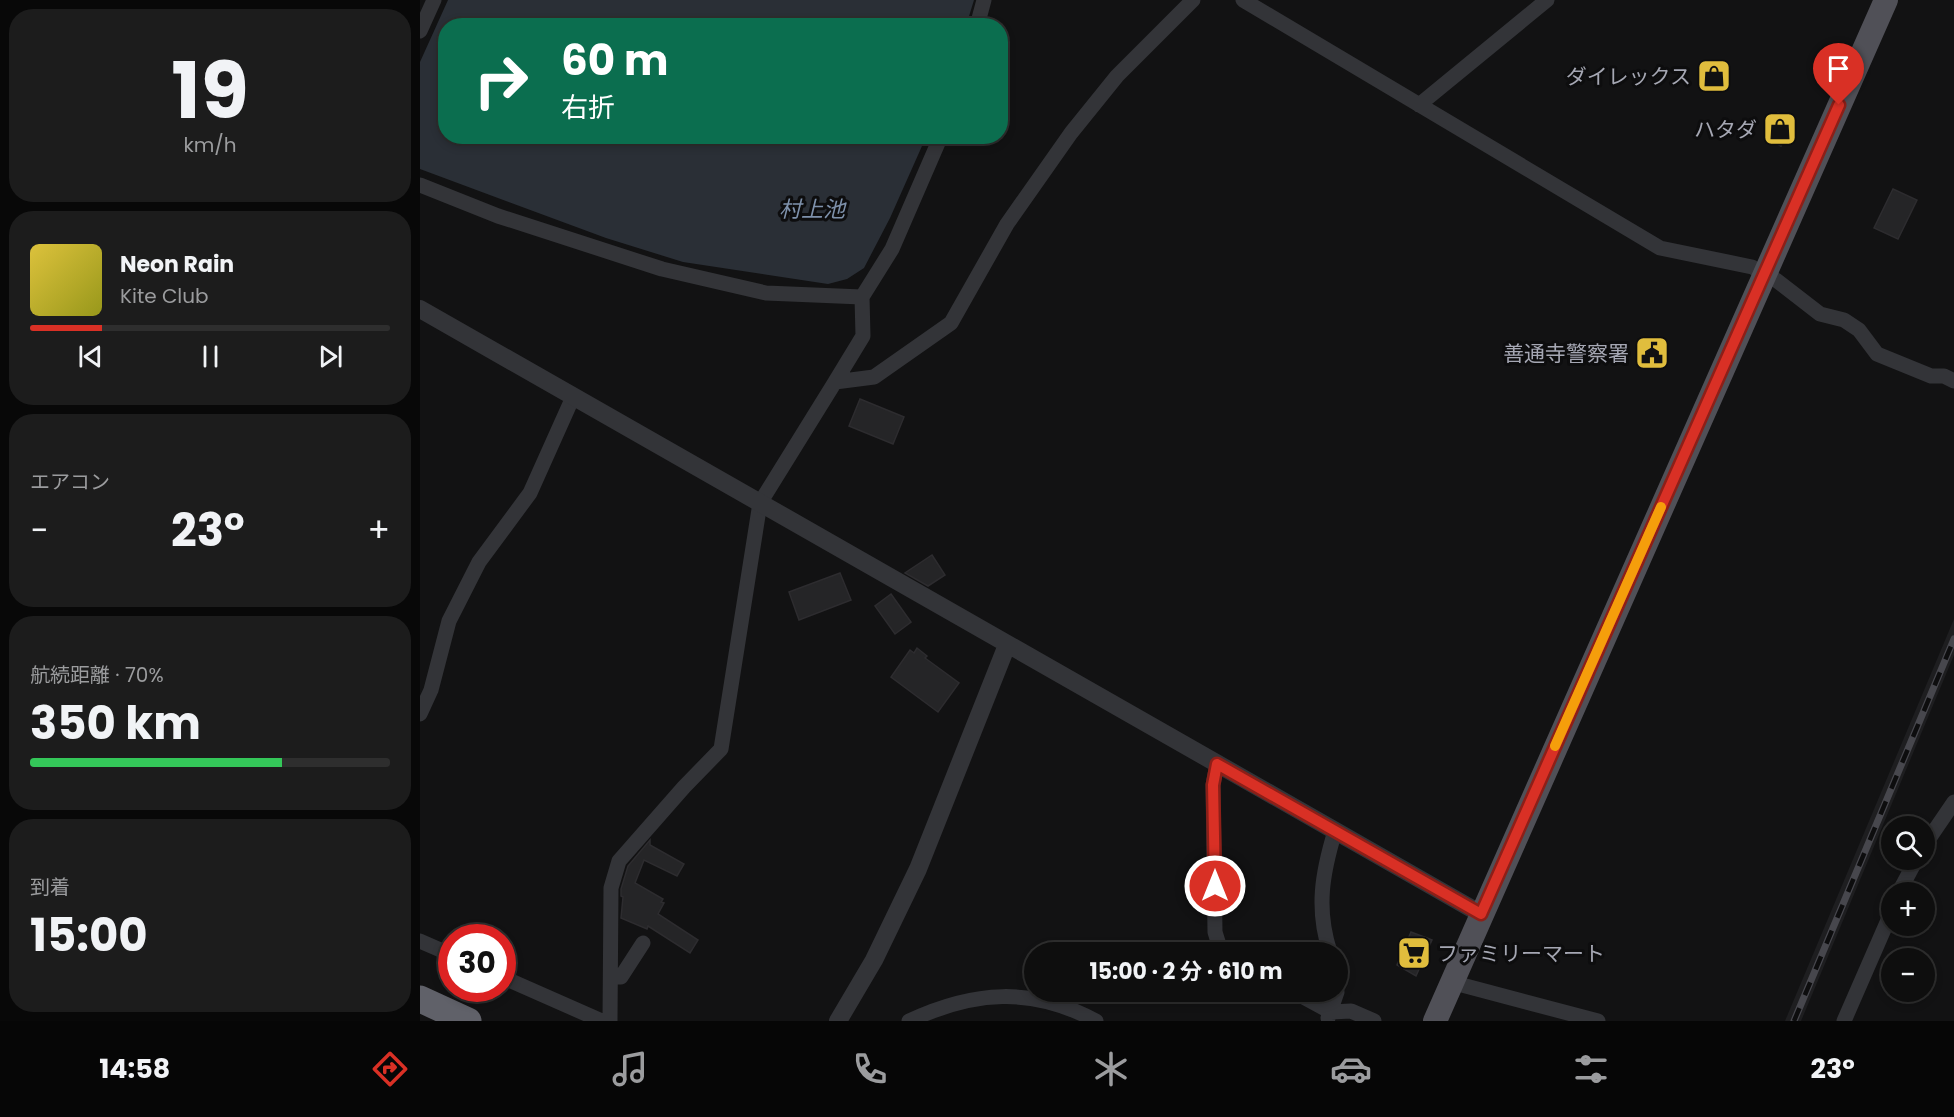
<!DOCTYPE html>
<html lang="ja">
<head>
<meta charset="utf-8">
<style>
	:root { --surface:#0e0e0e; --page:#1c1c1c; --text:#f1f3f6; --muted:#9b9c9e; --line:#2e2e2e; --accent:#d93025 }
	body { margin:0; font-family:Poppins,"Noto Sans JP",sans-serif; background:var(--page); color:var(--text); height:100vh; display:flex; flex-direction:column; font-size:22px; white-space:nowrap }
	* { box-sizing:border-box; margin:0 }
	p { font-size:20px; color:var(--muted) }
	.icon { flex:none; width:33px; height:33px; fill:none; stroke:currentColor; stroke-width:2; stroke-linecap:round; stroke-linejoin:round }
	.map { position:relative; flex:1; overflow:hidden }
	.sheet { display:flex; flex-direction:column; gap:9px; padding:9px; background:#080808; width:420px }
	.sheet>* { flex:none }
	.hud { position:absolute; left:18px; top:18px; width:570px; height:126px; border-radius:24px; box-shadow:0 3px 9px #0003,0 0 0 2px var(--line); background:#0b6e4f; color:#fff; overflow:hidden }
	.fabs { position:absolute; left:1461px; top:816px; display:grid; gap:12px }
	.fabs a { display:grid; place-items:center; width:54px; height:54px; border-radius:50%; background:var(--surface); box-shadow:0 3px 9px #0003,0 0 0 2px var(--line); font-size:30px }
	.speed { position:absolute; left:18px; top:924px; display:flex; gap:12px; font-size:30px; font-weight:700; text-align:center }
	.speed>* { display:grid; place-content:center; width:78px; height:78px; border-radius:50%; background:var(--surface); box-shadow:0 3px 9px #0003,0 0 0 2px var(--line); line-height:1 }
	.speed .limit { border:9px solid #d22; background:#fff; color:#111 }
	.pin { position:absolute; display:grid; place-items:center; width:51px; height:51px; color:#fff; margin:-62px -26px; border-radius:50% 50% 50% 0; rotate:-45deg; box-shadow:0 0 6px #0007 }
	.pin .icon { rotate:45deg }
	.me { position:absolute; width:66px; margin:-33px; rotate:0deg; stroke-linejoin:round; filter:drop-shadow(0 0 4px #0008) }
	.turn { display:flex; align-items:center; gap:21px; height:126px; padding:0 24px; font-size:27px }
	.turn .icon { width:78px; height:78px; stroke-width:2.5 }
	.turn b { display:block; font-size:42px; line-height:51px }
	.big { font-size:45px; font-weight:700; line-height:1.1 }
	.sheet .widget { flex:1; display:flex; flex-direction:column; justify-content:center; gap:9px; min-width:0; padding:0 21px; border-radius:24px; background:var(--page) }
	.sheet .dial { align-items:center; gap:0 }
	.dial b { font-size:78px; line-height:1 }
	.song { display:flex; align-items:center; gap:18px }
	.cover { width:72px; height:72px; border-radius:9px; background:linear-gradient(135deg,hsl(50 70% 55%),hsl(60 70% 35%)) }
	.played { height:6px; border-radius:3px; background:linear-gradient(90deg,var(--accent) 20%,var(--line) 20%) }
	.keys { display:flex; justify-content:space-around; direction:ltr }
	.heat { display:flex; justify-content:space-between; align-items:center; font-size:33px; direction:ltr }
	.charge { height:9px; border-radius:4px; background:linear-gradient(90deg,#34c759 70%,var(--line) 0) }
	.trip { position:absolute; left:604px; top:942px; width:324px; height:60px; border-radius:30px; background:var(--surface); box-shadow:0 3px 9px #0003,0 0 0 2px var(--line); font-weight:700; line-height:60px; text-align:center }
	.tabs { display:flex; height:96px; justify-content:space-around; align-items:center; background:#060606; color:var(--muted) }
	.tabs .icon { width:42px; height:42px }
	.tabs .selected { color:var(--accent) }
	.tabs b { font-size:27px; color:var(--text) }
	main { display:flex; flex:1; min-height:0 }
	.map>svg:first-child { display:block }
	.built { fill:#1e1e20 }
	.water { fill:#2a2f36 }
	.building { fill:#252527; stroke:#2d2c2f; stroke-width:1.5 }
	.lines { fill:none; stroke-linecap:round; stroke-linejoin:round }
	.minor { stroke:#333438; stroke-width:15 }
	.tertiary { stroke:#333438; stroke-width:18 }
	.primary { stroke:#505057; stroke-width:24 }
	.motorway { stroke:#606169; stroke-width:27 }
	.rail-casing { stroke:#47474d; stroke-width:7 }
	.rail { stroke:#0d0d0e; stroke-width:4.5; stroke-dasharray:14; stroke-linecap:butt }
	.route-casing { stroke:#8d1f18; stroke-width:15 }
	.route { stroke:#d93025; stroke-width:10 }
	.slow { stroke:#f59e0b; stroke-width:10 }
	.labels { text-anchor:middle; dominant-baseline:central; stroke-width:6; stroke-linejoin:round; paint-order:stroke }
	.poi-label { font-size:21px; fill:#a5a7b3; stroke:#0d0d0e; text-anchor:end }
	.water-label { font-size:22px; font-style:italic; fill:#7e91ab; stroke:#0d0d0e }
</style>
</head>
<body>
<main>
<section class="sheet">
<div class="widget dial"><b>19</b><p>km/h</p></div>
<div class="widget">
<div class="song"><i class="cover"></i><div><b>Neon Rain</b><p>Kite Club</p></div></div>
<div class="played"></div>
<div class="keys"><svg class="icon" aria-label="previous" viewBox="0 0 24 24"><path d="M18 5L8 12l10 7zM5 5v14"/></svg><svg class="icon" aria-label="pause" viewBox="0 0 24 24"><path d="M8 5v14M16 5v14"/></svg><svg class="icon" aria-label="next" viewBox="0 0 24 24"><path d="M6 5l10 7-10 7zM19 5v14"/></svg></div>
</div>
<div class="widget"><p>エアコン</p>
<div class="heat"><a>−</a><b class="big">23°</b><a>+</a></div>
</div>
<div class="widget"><p>航続距離 · 70%</p><b class="big">350 km</b><div class="charge"></div></div>
<div class="widget"><p>到着</p><b class="big">15:00</b></div>
</section>
<div class="map">
<svg width="1534" height="1021" viewBox="0 0 1534 1021">
	<rect width="100%" height="100%" fill="#121213"/>
	<path class="built" d="M1534 619V655L1381 1021H1365Z"/>
	<path class="water" d="M28 0H554L546 26H26V136L506 137 470 218 444 268 427 279 408 284 263 262 186 238 0 169V62Z"/>
	<path class="building" d="M1358 113 1374 120 1361 146 1346 139Z
		M1473 189 1497 200 1478 239 1454 228Z
		M440 399 484 417 473 444 429 426Z
		M512 555 525 575 508 586 485 573Z
		M420 573 431 600 379 620 369 592Z
		M471 594 491 622 475 634 455 606Z
		M497 648 507 656 505 658 539 683 518 712 471 677 490 650 494 653Z
		M230 840V845L264 864 257 876 224 860 215 883 243 899 241 902 244 903 238 914 278 940 270 953 228 926 227 929 201 918 203 897 201 896V889L208 866Z
		M991 932 1012 940 996 976 977 965Z"/>
	<g class="lines">
		<path class="minor" d="M823 0 1240 248 1332 267 1356 280 1400 314 1424 320 1439 330 1457 354 1511 376H1524L1534 381
			M557 26 564 0
			M0 31 14 0
			M999 105 1127 0
			M0 185 78 216 242 269 346 293 442 297 443 336 415 382
			M442 297 472 249 521 136
			M0 714 11 690 29 621 59 562 110 493 153 397
			M797 764 793 785 795 932 799 945 811 952
			M1504 846 1534 802
			M1479 892 1496 860
			M0 941 32 955
			M910 952C896 909 902 874 915 831
			M82 977 182 1021
			M191 977H201L223 943
			M1033 980 1042 985 1178 1021
			M874 992 911 1012 931 1011 954 1021
			M908 1018 917 992
			M190 1021 191 888 199 861 264 787 301 749 340 503 415 382 454 377 531 323 587 224 651 133 697 76 773 0
			M489 1021C553 991 612 986 676 1021
			M1424 1021 1472 911"/>
		<path class="tertiary" d="M0 309 1061 914
			M418 1021 454 960 498 869 587 645"/>
		<path class="primary" d="M1015 1021 1466 0"/>
		<path class="motorway" d="M0 999 48 1021"/>
		<defs>
			<path id="rail" d="M1374 1021 1534 639"/>
		</defs>
		<use href="#rail" class="rail-casing"/>
		<use href="#rail" class="rail"/>
	</g>
	<g class="lines">
		<defs>
			<path id="route" d="M795 886 793 785 797 764 1061 914 1419 105"/>
		</defs>
		<use href="#route" class="route-casing"/>
		<use href="#route" class="route"/>
		<path class="slow" d="M1135 746 1241 507"/>
	</g>
	<defs>
		<symbol id="shop-square" viewBox="-11 -11 22 22"><rect x="-9" y="-9" width="18" height="18" rx="4" fill="#e0bd3d" stroke="#0d0d0e"/><path d="M-5-2.5h2.3a2.7 3.5 0 0 1 5.4 0H5L5.5 6h-11ZM-1.5-2.5h3a1.5 2.3 0 0 0-3 0Z" fill="#111"/></symbol>
		<symbol id="civic-square" viewBox="-11 -11 22 22"><rect x="-9" y="-9" width="18" height="18" rx="4" fill="#e0bd3d" stroke="#0d0d0e"/><path d="M-.6-6.5H3V-4.5H.6V-3L4-1V1h2V6H-6V1h2V-1L-.6-3ZM-1.2 2.5V6h2.4V2.5Z" fill="#111"/></symbol>
		<symbol id="supermarket-square" viewBox="-11 -11 22 22"><rect x="-9" y="-9" width="18" height="18" rx="4" fill="#e0bd3d" stroke="#0d0d0e"/><path d="M-6-5.5h2.5l.6 2H6L4.5 2H-2.5L-4.4-4H-6ZM-1.5 3.2a1.3 1.3 0 1 0 .1 0ZM3 3.2a1.3 1.3 0 1 0 .1 0Z" fill="#111"/></symbol>
	</defs>
	<g fill-rule="evenodd">
		<use href="#shop-square" x="1275" y="57" width="38" height="38"/>
		<use href="#shop-square" x="1341" y="110" width="38" height="38"/>
		<use href="#civic-square" x="1213" y="334" width="38" height="38"/>
		<use href="#supermarket-square" x="975" y="934" width="38" height="38"/>
	</g>
	<g class="labels">
		<g class="poi-label">
			<text x="1271" y="76">ダイレックス</text>
			<text x="1337" y="129">ハタダ</text>
			<text x="1209" y="353">善通寺警察署</text>
			<text x="1017" y="953" text-anchor="start">ファミリーマート</text>
		</g>
		<g class="water-label">
			<text x="392" y="209">村上池</text>
		</g>
	</g>
</svg>
<div class="fabs">
<a><svg class="icon" aria-label="search" viewBox="0 0 24 24"><circle cx="10" cy="10" r="6"/><path d="M15 15l6 6"/></svg></a>
<a>+</a>
<a>−</a>
</div>
<div class="speed"><div class="limit">30</div></div>
<div class="pin" style="left:1419px;top:105px;background:#d93025"><svg class="icon" aria-label="arrive" viewBox="0 0 24 24"><path d="M6 21V4h12l-3 4 3 4H6"/></svg></div>
<svg class="me" style="left:795px;top:886px" viewBox="-20 -20 40 40"><circle r="17" fill="#d93025" stroke="#fff" stroke-width="3"/><path d="M0-11L8 9 0 5-8 9z" fill="#fff"/></svg>
<div class="trip">15:00 · 2 分 · 610 m</div>
<div class="hud">
<div class="turn"><svg class="icon" aria-label="right" viewBox="0 0 24 24"><path d="M7 20v-9h11M14 6l5 5-5 5"/></svg><div><b>60 m</b>右折</div></div>
</div>
</div>
</main>
<nav class="tabs">
<b>14:58</b>
<svg class="icon selected" aria-label="directions" viewBox="0 0 24 24"><path d="M12 3l9 9-9 9-9-9zM9 14v-3h6M13 9l2 2-2 2"/></svg>
<svg class="icon" aria-label="music" viewBox="0 0 24 24"><path d="M9 18V5l10-2v13"/><circle cx="6" cy="18" r="3"/><circle cx="16" cy="16" r="3"/></svg>
<svg class="icon" aria-label="phone" viewBox="0 0 24 24"><path d="M5 4h4l2 5-3 2q2 4 5 5l2-3 5 2v4C11 20 4 13 5 4z"/></svg>
<svg class="icon" aria-label="climate" viewBox="0 0 24 24"><path d="M12 3v18M4 7l16 10M4 17L20 7"/></svg>
<svg class="icon" aria-label="car" viewBox="0 0 24 24"><path d="M5 17H2v-5l4-1 3-4h7l3 4 3 1v5h-3M9 17h6M6 11h13"/><circle cx="7" cy="17" r="2"/><circle cx="17" cy="17" r="2"/></svg>
<svg class="icon" aria-label="filters" viewBox="0 0 24 24"><path d="M4 7h16M4 17h16"/><circle cx="9" cy="7" r="2"/><circle cx="15" cy="17" r="2"/></svg>
<b>23°</b>
</nav>
</body>
</html>
